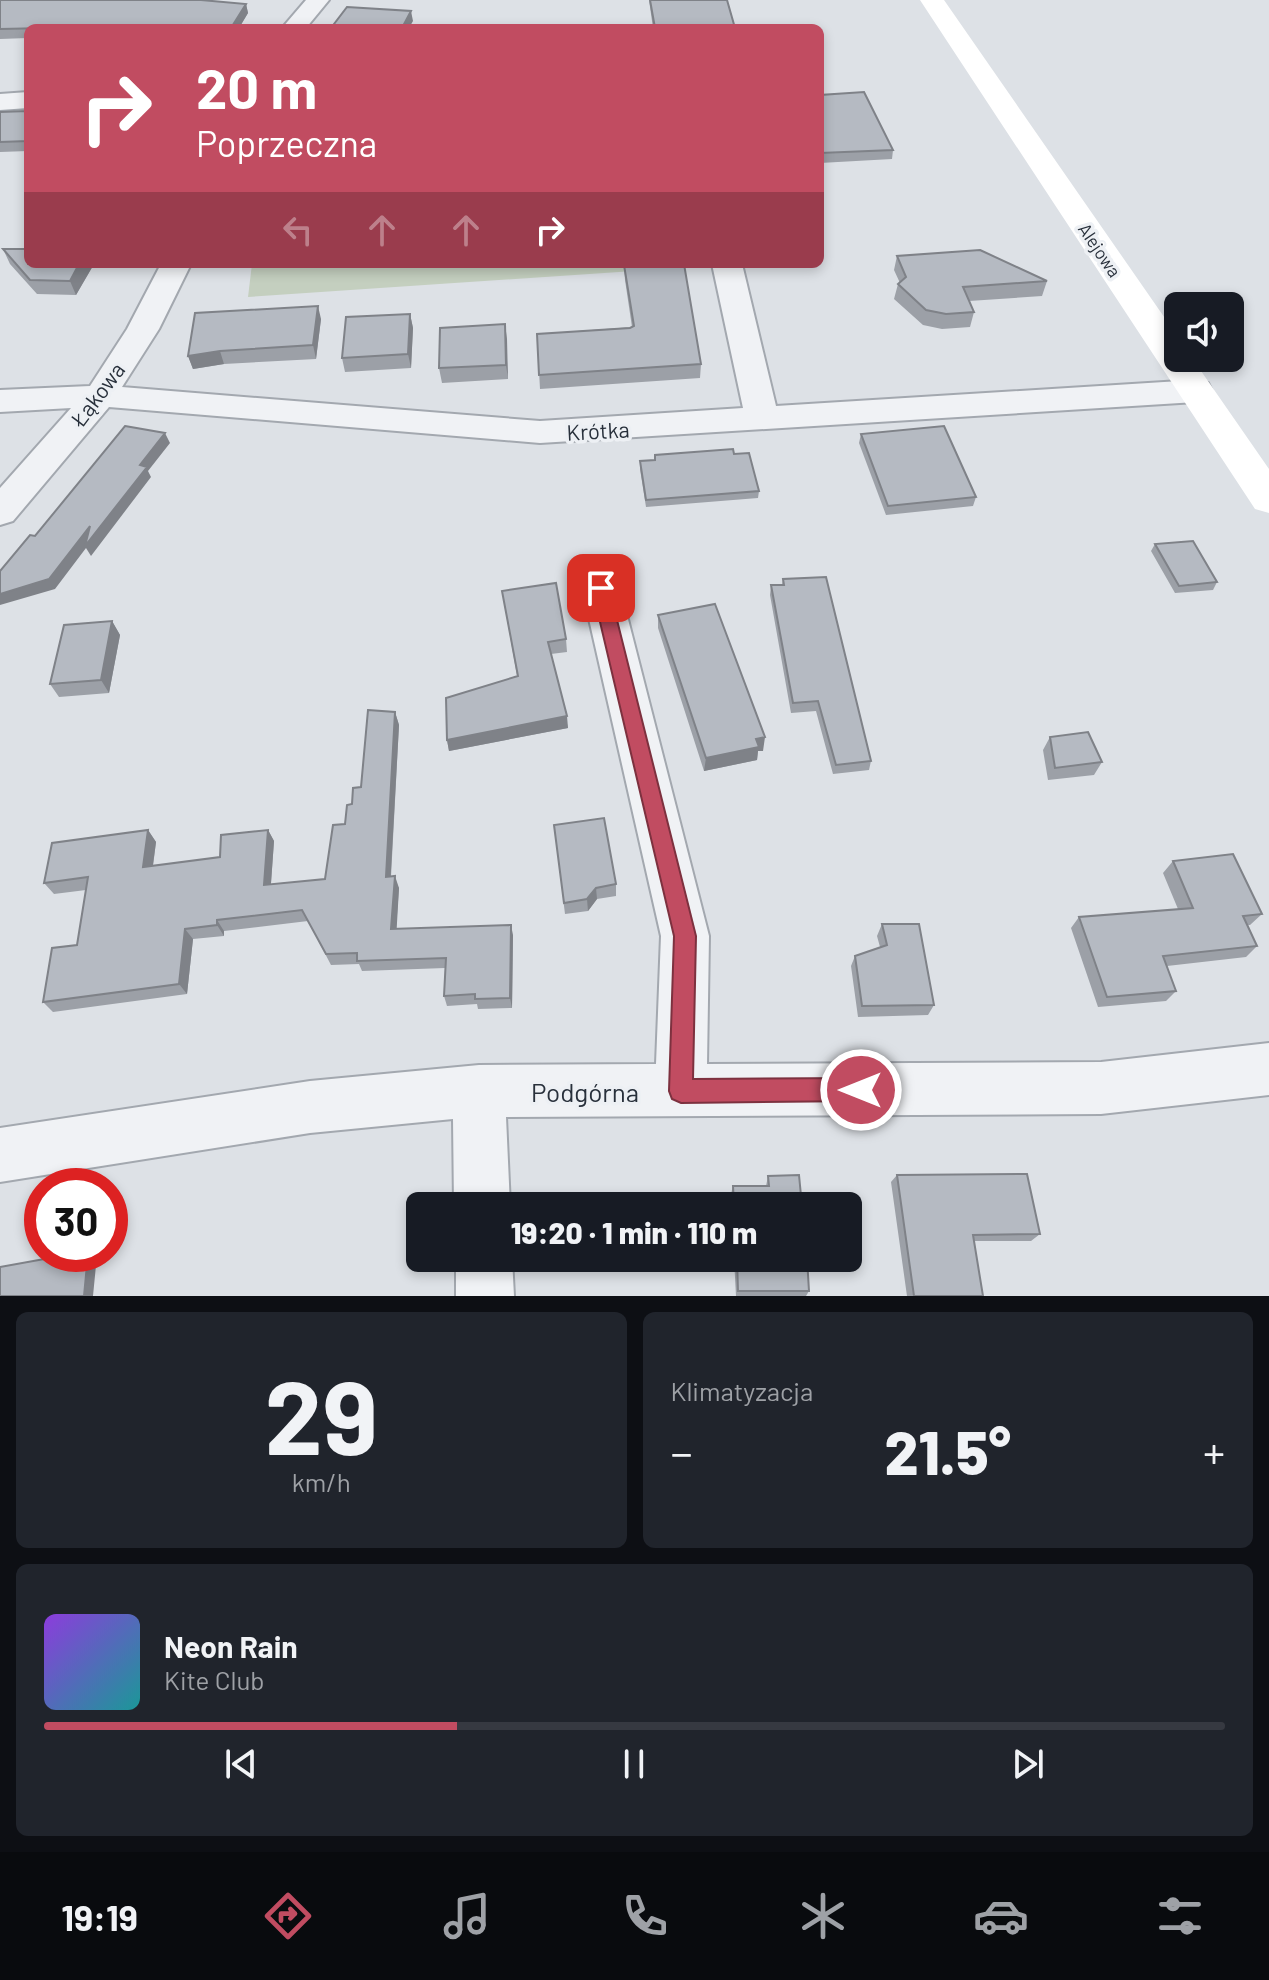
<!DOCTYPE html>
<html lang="pl">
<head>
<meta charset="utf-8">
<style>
	:root { --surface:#171b24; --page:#20242c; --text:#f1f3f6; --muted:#9ea1a6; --line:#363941; --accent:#c14c61 }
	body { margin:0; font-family:Barlow,sans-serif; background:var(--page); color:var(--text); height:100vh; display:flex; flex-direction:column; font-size:30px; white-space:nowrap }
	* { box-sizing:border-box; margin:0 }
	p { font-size:26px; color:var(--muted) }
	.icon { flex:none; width:44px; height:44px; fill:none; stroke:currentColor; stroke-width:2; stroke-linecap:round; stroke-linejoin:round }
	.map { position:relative; height:1296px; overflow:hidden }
	.panel { display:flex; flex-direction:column; gap:16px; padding:16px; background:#0d0f14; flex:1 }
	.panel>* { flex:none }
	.hud { position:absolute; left:24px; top:24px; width:800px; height:244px; border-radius:12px; box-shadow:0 4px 12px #0003; background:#c14c61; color:#fff; overflow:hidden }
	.controls { position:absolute; left:1164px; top:292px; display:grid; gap:16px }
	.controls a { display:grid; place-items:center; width:80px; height:80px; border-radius:12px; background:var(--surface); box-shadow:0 4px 12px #0003; font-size:40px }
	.speed { position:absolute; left:24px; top:1168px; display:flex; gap:16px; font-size:40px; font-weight:700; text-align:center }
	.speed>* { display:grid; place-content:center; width:104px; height:104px; border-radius:50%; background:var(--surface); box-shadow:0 4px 12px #0003; line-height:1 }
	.speed .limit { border:12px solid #d22; background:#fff; color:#111 }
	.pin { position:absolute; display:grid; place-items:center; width:68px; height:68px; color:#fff; margin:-34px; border-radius:16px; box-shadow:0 4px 12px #0006 }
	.me { position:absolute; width:88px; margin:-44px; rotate:270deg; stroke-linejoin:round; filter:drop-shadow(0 0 6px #0008) }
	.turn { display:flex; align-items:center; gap:28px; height:168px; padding:0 40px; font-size:36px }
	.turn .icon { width:104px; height:104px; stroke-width:2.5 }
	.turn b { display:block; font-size:56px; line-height:68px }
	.lanes { display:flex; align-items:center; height:76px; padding:0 40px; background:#0003; justify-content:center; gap:40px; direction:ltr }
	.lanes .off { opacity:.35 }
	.big { font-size:60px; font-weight:800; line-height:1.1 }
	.panel .card { flex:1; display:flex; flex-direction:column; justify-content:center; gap:12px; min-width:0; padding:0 28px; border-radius:12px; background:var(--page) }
	.panel .dial { align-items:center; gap:0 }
	.dial b { font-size:104px; line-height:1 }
	.song { display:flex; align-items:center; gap:24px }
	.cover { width:96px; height:96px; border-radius:12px; background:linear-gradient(135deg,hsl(270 70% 55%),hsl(180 70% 35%)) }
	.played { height:8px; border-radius:4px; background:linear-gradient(90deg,var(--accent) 35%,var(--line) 35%) }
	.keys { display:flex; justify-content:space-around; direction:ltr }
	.heat { display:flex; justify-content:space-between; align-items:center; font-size:44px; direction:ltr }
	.panel .tiles { flex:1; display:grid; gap:16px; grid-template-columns:1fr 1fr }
	.card:last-child { grid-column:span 2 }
	.trip { position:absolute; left:406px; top:1192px; width:456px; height:80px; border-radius:12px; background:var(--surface); box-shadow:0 4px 12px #0003; font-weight:800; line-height:80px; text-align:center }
	.menu { display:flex; height:128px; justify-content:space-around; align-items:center; background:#090b0e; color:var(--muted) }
	.menu .icon { width:56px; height:56px }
	.menu .on { color:var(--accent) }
	.menu b { font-size:36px; color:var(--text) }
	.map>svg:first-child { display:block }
	.green { fill:#c4cfbf }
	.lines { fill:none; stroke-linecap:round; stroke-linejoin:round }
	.street-casing { stroke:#a3a8af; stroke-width:4 }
	.street { fill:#f0f2f5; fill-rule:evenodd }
	.secondary { fill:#fff; fill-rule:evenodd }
	.wall { fill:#9ca0a7 }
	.shaded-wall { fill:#7f8288 }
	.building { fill:#b5bac2; stroke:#7f8288; stroke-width:2 }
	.route { fill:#c14c61; stroke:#7d313f; stroke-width:2 }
	.labels { text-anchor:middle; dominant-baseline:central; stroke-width:7; stroke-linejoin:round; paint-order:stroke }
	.far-street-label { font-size:18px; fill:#28303b; stroke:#edf0f4 }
	.street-label { font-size:22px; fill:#28303b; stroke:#edf0f4 }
	.near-street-label { font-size:26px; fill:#28303b; stroke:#edf0f4 }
</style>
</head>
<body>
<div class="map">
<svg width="1269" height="1296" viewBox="0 0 1269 1296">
	<rect width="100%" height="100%" fill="#dde1e6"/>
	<path class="green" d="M252 264H708V266L248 297Z"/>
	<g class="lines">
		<defs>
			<path id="street" d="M306 0H329L306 28H282Z
				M28 92V108L0 110V94Z
				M161 264H191L159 329 122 387 540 421 743 408 712 264H742L776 406 1196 380 1208 383 1212 391 1208 399 1196 402 540 443 109 407 13 521 0 525V488L71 408 0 412V390L90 386 127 329Z
				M601 574 615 578 620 588 709 936 707 1064 1101 1062 1269 1043V1095L1101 1114 506 1117 510 1206H454L453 1119 310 1133 0 1182V1128L310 1081 479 1065 656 1064 661 936 582 588 587 578Z
				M456 1258H512L514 1296H456Z"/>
		</defs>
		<use href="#street" class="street-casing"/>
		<use href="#street" class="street"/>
		<path class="secondary" d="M920 0H944L1178 337V358H1192L1269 469V513L1255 509Z"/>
	</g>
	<path class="wall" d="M0 0 246 4 248 13 239 28H28V38L0 39Z
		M649 0H727L735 28H653Z
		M820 95 893 150 892 159 820 163Z
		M28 111V151L0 152V112Z
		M3 249 28 264H94L76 295 37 294 10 264Z
		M897 256 1047 281 1042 296 969 301 974 312 970 327 942 329 923 325 894 299 898 284 900 283 894 270Z
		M624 265 701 364 700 378 540 389 537 334 632 327 625 280Z
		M410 314 413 328 411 368 345 372 342 358Z
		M321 319 316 359 224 364 193 369 188 356Z
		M505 324 508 379 442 383 439 368Z
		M861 434 976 497 973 506 886 515 859 443Z
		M734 454 759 491 758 498 646 507 640 469V461L654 460 655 455Z
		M1155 544 1217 582 1213 590 1175 593 1151 551Z
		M783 579 871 761 869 770 833 774 816 711 791 713 770 595 771 585H782Z
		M502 591 566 639 567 652 551 654 568 728 449 751 447 740 517 676Z
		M658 615 763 751H758L757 760 704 771 658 628Z
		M112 621 120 635 109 693 59 697 50 684Z
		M395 712 399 725 391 877 399 888 396 929 513 935 512 1008 478 1009 477 1004 447 1006 444 996 445 968 362 971 359 964 331 965 308 921 224 931V936L193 939 187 994 53 1012 43 1002 77 945 86 890 54 894 44 883 148 830 156 842 153 866 220 857 268 830 274 841 271 884 325 879 352 804Z
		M1050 737 1102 762 1094 775 1048 780 1043 750Z
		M554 825 616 884V896L597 899 588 911 565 914Z
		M1173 861 1262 914 1250 925H1248L1257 946 1246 957 1167 966 1176 991 1166 1001 1098 1007 1071 928 1079 917 1178 909 1163 873Z
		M882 924 934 1005 928 1015 858 1017 851 966 855 956 880 947 877 936Z
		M897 1175 1040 1234 1031 1241H974L983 1296H907L891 1182Z
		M768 1176 802 1206H732L731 1194 733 1186H766Z
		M734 1258H807L809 1291 806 1296H736Z"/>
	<path class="shaded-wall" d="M246 4 248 13 239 28H231Z
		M411 11 413 21 409 28H402Z
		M79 264H94L76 295 70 281Z
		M318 306 321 319 316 359 313 345Z
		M410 314 413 328 411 368 408 354Z
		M505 324 507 339 508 379 506 365Z
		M220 351 224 364 193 369 188 356Z
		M165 433 170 443 148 471 151 477 91 556 86 548 55 589 0 605V594L90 526Z
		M112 621 120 635 109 693 101 680Z
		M395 712 399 725 390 888 386 877Z
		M567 716 568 728 449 751 447 740Z
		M765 737 763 751H758L757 760 704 771 706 758 756 739Z
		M148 830 156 842 151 879 143 867Z
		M268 830 274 841 270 896 264 885Z
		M395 876 399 888 396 940 391 929Z
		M596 888 597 899 588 911 587 899Z
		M217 920 224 931V936L217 925Z
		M511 925 513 935 512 1008 510 998Z
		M185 929 193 939 187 994 179 984Z
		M88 1254 97 1255 93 1296H84Z"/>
	<path class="building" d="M0 0H201L246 4 231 28 94 27 0 29Z
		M650 0H727L735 28H655Z
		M347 7 411 11 402 28H331Z
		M864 92 893 150 820 153V95Z
		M28 111V141L0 142V112Z
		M3 249H28V264H79L70 281 30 280Z
		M980 250 1047 281 963 287 974 312 946 314 926 310 898 284 906 277 897 256Z
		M651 264H684L701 364 539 375 537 334 630 328 634 326 624 265Z
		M318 306 313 345 220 351 188 356 195 313Z
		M410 314 408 354 342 358 346 317Z
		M505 324 506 365 439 368 440 328Z
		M125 426 165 433 140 465 147 467 85 546 90 526 49 579 0 594V571L30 535 35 536Z
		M944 426 976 497 888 506 861 434Z
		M733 449 734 454 749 453 759 491 646 500 640 461 655 460V455Z
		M1193 541 1217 582 1179 586 1155 544Z
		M826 577 871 761 836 765 818 701 793 703 771 585H784L783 579Z
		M556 583 566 639 548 642 567 716 447 740 446 698 518 676 502 591Z
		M715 604 765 737 756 739 759 747 706 758 658 615Z
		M112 621 101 680 50 684 64 625Z
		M368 710 395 712 386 877 395 876 391 929 511 925 510 998 475 999V994L444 996 446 958 357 961V953L326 954 302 910 217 920V925L185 929 179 984 43 1002 52 948 77 945 88 877 44 883 52 843 148 830 143 867 220 857 221 835 268 830 264 885 325 879 333 825 345 824 347 805 352 804 353 788 361 787Z
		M1088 732 1102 762 1055 768 1050 737Z
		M604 818 616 884 596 888 587 899 564 903 554 825Z
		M1233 854 1262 914 1243 916 1257 946 1163 956 1176 991 1107 997 1079 917 1193 908 1173 861Z
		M882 924H919L934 1005 862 1006 855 956 887 945Z
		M1027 1174 1040 1234 973 1235 983 1296H914L897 1175Z
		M799 1175 802 1206H734L733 1186H769L768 1176Z
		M72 1254H88L84 1296H0V1267Z
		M737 1258H807L809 1291H738Z"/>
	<path class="route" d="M601 582 609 588 696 936 693 1079 861 1078 869 1081 873 1090 869 1098 861 1101 681 1103 672 1099 669 1091 674 936 592 588Z"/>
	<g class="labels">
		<g class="far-street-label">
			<text transform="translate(1100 250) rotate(56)">Alejowa</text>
		</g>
		<g class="street-label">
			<text transform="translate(97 394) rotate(-53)">Łąkowa</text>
			<text transform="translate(598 430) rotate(-3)">Krótka</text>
		</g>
		<g class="near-street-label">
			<text x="585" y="1091">Podgórna</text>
		</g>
	</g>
</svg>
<div class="controls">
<a><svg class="icon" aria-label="sound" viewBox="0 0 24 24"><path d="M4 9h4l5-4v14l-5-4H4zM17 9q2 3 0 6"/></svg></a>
</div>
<div class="speed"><div class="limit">30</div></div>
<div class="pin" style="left:601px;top:588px;background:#d93025"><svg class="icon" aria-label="arrive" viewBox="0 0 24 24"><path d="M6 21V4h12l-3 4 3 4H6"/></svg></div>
<svg class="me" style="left:861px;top:1090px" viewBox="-20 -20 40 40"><circle r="17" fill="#c14c61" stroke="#fff" stroke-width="3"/><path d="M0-11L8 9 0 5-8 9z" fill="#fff"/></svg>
<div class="trip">19:20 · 1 min · 110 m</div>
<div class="hud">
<div class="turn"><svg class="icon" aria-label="right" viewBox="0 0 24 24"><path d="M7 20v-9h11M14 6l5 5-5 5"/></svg><div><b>20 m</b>Poprzeczna</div></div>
<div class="lanes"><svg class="icon off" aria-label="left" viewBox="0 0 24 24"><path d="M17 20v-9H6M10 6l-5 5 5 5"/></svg><svg class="icon off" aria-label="ahead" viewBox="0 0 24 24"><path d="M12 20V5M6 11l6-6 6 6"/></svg><svg class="icon off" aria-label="ahead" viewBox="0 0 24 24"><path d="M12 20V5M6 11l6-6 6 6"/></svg><svg class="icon" aria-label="right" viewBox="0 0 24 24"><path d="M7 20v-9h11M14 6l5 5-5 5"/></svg></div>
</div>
</div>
<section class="panel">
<div class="tiles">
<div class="card dial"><b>29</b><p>km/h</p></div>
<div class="card"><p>Klimatyzacja</p>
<div class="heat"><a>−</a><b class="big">21.5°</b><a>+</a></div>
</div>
<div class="card">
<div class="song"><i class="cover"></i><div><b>Neon Rain</b><p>Kite Club</p></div></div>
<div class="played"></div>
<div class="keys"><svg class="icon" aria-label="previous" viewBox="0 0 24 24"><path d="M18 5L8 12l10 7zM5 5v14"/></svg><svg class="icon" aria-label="pause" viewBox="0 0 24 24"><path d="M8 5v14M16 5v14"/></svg><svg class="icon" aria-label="next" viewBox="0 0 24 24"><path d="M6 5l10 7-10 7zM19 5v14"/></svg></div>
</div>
</div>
</section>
<nav class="menu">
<b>19:19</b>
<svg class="icon on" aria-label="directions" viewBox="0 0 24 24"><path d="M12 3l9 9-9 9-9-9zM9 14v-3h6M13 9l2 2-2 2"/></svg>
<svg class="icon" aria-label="music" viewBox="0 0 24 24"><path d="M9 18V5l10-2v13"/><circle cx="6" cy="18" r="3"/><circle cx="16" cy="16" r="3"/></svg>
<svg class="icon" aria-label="phone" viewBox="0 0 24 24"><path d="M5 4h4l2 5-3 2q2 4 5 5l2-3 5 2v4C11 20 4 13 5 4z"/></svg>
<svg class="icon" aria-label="climate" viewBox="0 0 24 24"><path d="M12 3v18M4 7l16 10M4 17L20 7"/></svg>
<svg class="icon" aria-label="car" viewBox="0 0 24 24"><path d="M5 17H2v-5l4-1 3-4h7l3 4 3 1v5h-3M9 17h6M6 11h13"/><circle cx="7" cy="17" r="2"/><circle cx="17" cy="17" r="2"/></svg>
<svg class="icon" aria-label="filters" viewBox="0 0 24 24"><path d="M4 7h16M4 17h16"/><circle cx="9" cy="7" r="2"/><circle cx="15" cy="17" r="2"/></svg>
</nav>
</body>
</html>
